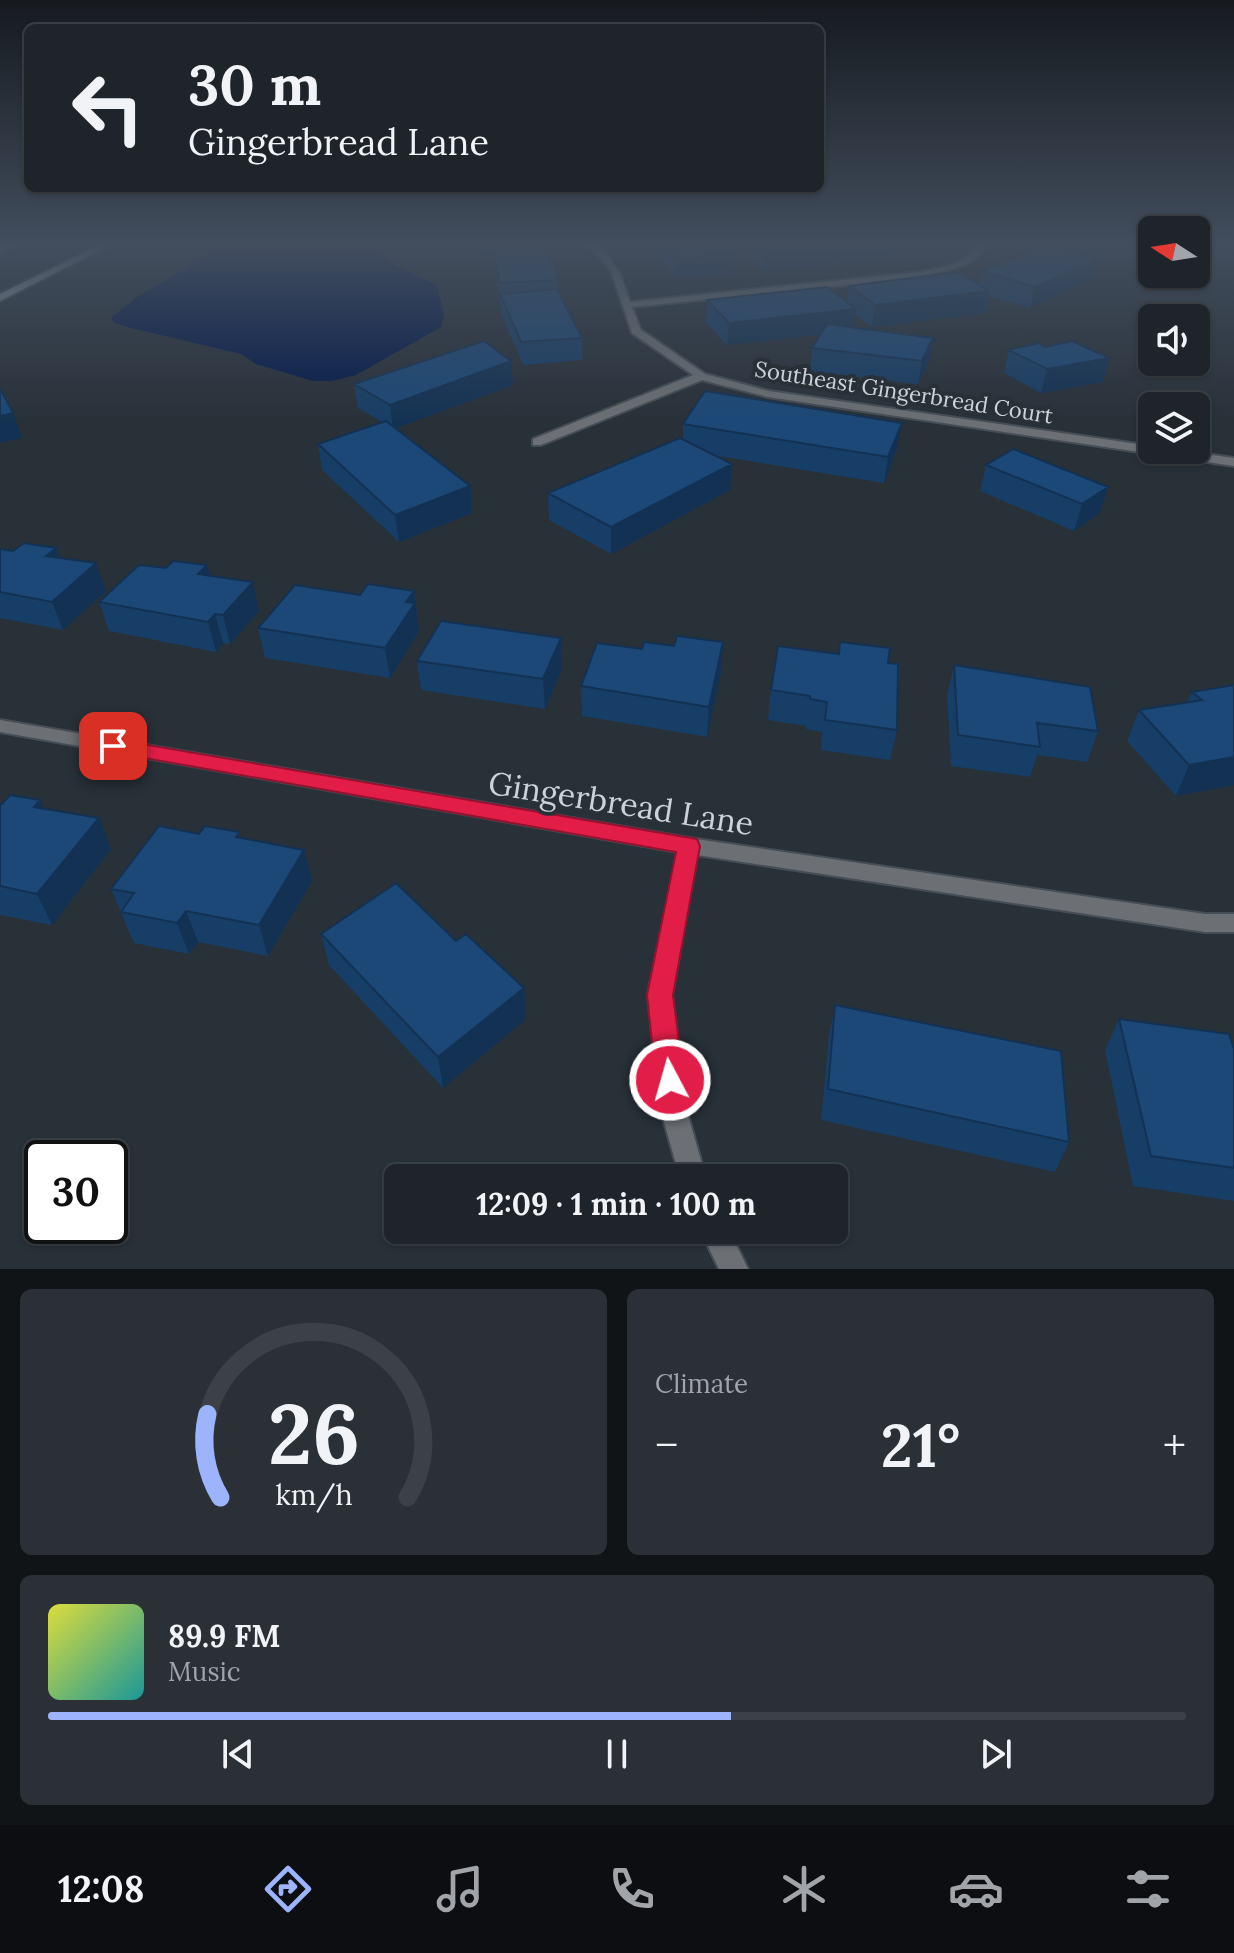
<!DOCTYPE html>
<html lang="en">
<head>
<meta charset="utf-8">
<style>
	:root { --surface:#1e242a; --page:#2b3036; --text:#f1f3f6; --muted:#a1a4a8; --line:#3c4147; --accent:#9db4fd }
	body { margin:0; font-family:Lora,serif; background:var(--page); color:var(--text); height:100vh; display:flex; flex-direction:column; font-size:30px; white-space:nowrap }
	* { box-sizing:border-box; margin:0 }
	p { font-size:26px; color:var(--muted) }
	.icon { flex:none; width:44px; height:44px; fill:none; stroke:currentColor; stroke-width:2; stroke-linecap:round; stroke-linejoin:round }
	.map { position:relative; height:1269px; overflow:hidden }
	.sheet { display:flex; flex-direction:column; gap:20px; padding:20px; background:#101417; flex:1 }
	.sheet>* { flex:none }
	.banner { position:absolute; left:24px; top:24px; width:800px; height:168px; border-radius:12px; box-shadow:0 2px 6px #0004,0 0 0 2px var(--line); background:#1e242a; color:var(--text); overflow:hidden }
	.needle { width:52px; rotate:282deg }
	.tools { position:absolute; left:1138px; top:216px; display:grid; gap:16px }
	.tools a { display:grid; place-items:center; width:72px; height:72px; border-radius:12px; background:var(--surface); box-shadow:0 2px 6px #0004,0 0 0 2px var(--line); font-size:40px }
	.speed { position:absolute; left:24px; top:1140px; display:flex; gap:16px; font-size:40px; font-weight:700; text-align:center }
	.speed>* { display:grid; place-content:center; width:104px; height:104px; border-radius:50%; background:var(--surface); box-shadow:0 2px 6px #0004,0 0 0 2px var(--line); line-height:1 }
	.speed .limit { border:4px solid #111; border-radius:12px; background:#fff; color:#111 }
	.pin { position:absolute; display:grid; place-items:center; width:68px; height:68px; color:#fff; margin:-34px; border-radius:16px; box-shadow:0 4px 12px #0006 }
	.me { position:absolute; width:88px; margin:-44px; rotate:354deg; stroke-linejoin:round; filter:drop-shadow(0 0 6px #0008) }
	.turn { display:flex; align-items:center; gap:28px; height:168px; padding:0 32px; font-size:36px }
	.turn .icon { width:104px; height:104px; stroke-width:2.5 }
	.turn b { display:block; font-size:56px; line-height:68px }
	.big { font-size:60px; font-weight:800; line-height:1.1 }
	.sheet .card { flex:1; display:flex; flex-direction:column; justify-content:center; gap:12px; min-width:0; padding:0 28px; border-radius:12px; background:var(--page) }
	.sheet .dial { align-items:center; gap:0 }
	.dial svg { height:208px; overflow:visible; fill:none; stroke:var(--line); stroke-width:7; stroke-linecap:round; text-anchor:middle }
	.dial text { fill:var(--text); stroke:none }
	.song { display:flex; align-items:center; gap:24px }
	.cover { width:96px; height:96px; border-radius:12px; background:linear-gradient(135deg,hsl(60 70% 55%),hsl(180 70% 35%)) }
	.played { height:8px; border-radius:4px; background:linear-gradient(90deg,var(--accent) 60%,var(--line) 60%) }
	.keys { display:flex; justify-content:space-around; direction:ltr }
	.heat { display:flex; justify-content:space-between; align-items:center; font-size:44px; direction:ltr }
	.sheet .tiles { flex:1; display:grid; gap:20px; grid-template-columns:1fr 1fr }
	.card:last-child { grid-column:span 2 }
	.trip { position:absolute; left:384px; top:1164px; width:464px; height:80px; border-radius:12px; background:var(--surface); box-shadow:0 2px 6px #0004,0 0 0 2px var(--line); font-weight:800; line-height:80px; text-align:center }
	.menu { display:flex; height:128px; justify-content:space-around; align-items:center; background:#0c0e11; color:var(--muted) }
	.menu .icon { width:56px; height:56px }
	.menu .on { color:var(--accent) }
	.menu b { font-size:36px; color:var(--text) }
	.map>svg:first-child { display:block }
	.water { fill:#051a4a }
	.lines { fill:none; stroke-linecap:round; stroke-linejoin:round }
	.service-casing { stroke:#464d55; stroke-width:4 }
	.minor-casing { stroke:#464d55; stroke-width:4 }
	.secondary-casing { stroke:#464d55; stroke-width:4 }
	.service { fill:#6c7074; fill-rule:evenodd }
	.minor { fill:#6c7074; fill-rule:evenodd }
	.secondary { fill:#8e959b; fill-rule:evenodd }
	.wall { fill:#173e66 }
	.shaded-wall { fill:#133253 }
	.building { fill:#1b4877; stroke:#133253; stroke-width:2 }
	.route { fill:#e11d48; stroke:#92132f; stroke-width:2 }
	.labels { text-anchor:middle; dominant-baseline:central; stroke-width:8; stroke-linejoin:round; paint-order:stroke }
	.far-street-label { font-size:22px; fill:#cdd2d7; stroke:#283038 }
	.near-street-label { font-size:32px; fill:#cdd2d7; stroke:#283038 }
</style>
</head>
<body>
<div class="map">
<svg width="1234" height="1269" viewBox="0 0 1234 1269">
	<rect width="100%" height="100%" fill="#283038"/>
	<path class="water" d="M225 245H370L394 265 437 285 444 316 441 327 356 375 332 381H313L256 364 241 354 131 328 115 323 111 318 137 297Z"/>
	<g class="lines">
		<defs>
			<path id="service" d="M8 245H19L0 254V248Z"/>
			<path id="minor" d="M584 245 601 248 619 271 630 302 919 272C942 268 964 265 979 245H987L980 255 966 265 919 278 632 307 641 330 705 374 769 391 1152 446V450H1177L1234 458V466L768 397 702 380 541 445H533V439L693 375 632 333 611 271 595 252Z
				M0 720 689 838 1205 914H1234V932H1205L697 855 672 995 686 1108 706 1178H680L660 1108 648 995 678 852 0 732Z
				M700 1230H729L748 1269H719Z"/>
			<path id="secondary" d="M100 245H110L0 301V294Z"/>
		</defs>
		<use href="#service" class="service-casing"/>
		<use href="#minor" class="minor-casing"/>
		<use href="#secondary" class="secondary-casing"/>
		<use href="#service" class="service"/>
		<use href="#minor" class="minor"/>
		<use href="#secondary" class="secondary"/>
	</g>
	<path class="wall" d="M461 245H547L558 280V292L582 338V360L523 365 502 315 493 255 480 257Z
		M650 245H725L733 253 732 273 677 278Z
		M744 245H894L892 258 764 271 743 253Z
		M1040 245H1100L1092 279 1030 308 989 296 985 313 872 327 855 314 853 327 929 361 918 384 810 371 812 348 821 334 727 345 706 322 707 300 847 302 849 286 979 285 982 271 1042 249Z
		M1009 350 1103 382 1041 393 1004 373Z
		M354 384 513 385 396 428 470 486 472 513 399 542 322 470 318 444 382 422 358 408Z
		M683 424 897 448 884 483 712 455 732 464 730 490 611 554 549 520 548 493 683 440Z
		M1013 449 1100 513 1074 531 980 491 986 465Z
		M0 549 59 558 106 591 63 630 0 618Z
		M207 565 210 576 259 611 230 644 223 643 216 652 109 631 99 602 166 568Z
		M414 591 419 631 390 678 265 658 258 628 360 595Z
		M561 638 562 668 545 709 421 690 417 661Z
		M723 642 721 672 707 737 582 716 581 686 642 649Z
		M840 642 888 663 897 730 890 760 821 750 822 732 806 729V726L768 720 771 690 839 654Z
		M954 665 1098 731 1087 762 1037 755 1030 777 951 766 947 695Z
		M1234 685V785L1176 796 1127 741 1139 710 1187 703 1192 692Z
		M0 804 44 808 111 849 52 925 0 915Z
		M241 838 304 850 312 881 268 956 198 942 189 954 134 943 111 889Z
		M321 934 456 941 524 988 526 1019 443 1088 329 965Z
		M835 1005 1069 1142 1055 1172 821 1120 829 1036Z
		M1119 1019 1234 1049V1201L1133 1186 1105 1050Z"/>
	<path class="shaded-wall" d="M479 245H493V255L480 257Z
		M830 245H894L892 258 764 271 766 251Z
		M733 253 732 273 677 278 678 258Z
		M1098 259 1092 279 1030 308 1035 287Z
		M989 291 985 313 872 327 875 305Z
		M856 309 853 331 727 345 729 323Z
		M933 338 929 361 918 384 922 361Z
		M1109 358 1103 382 1041 393 1047 369Z
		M511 361 513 385 393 429 390 405Z
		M13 413 22 438 0 443V416Z
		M902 423 897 448 884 483 888 457Z
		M732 464 730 490 611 554V527Z
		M470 486 472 513 399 542 395 515Z
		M1108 487 1100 513 1074 531 1082 504Z
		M56 548 66 576 46 556Z
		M96 563 106 591 63 630 52 602Z
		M207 565 214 593 198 574Z
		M253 582 259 611 230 644 223 615Z
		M414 591 419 631 390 678 385 648 406 602Z
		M215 614 223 643 216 652 208 622Z
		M561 638 562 668 545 709 543 679Z
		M723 642 721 672 707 737 709 707Z
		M1234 757V785L1176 796 1189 765Z
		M40 800 54 831 34 807Z
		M99 818 111 849 52 925 37 894Z
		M304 850 312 881 268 956 259 925Z
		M186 911 198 942 189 954 177 923Z
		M524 988 526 1019 443 1088 438 1057Z"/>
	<path class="building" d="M493 245H547L558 280 500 283Z
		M666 245H725L733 253 678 258Z
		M758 245H830L766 251Z
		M1048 246 1098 259 1035 287 982 271Z
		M958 272 989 291 875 305 849 286Z
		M827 287 856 309 729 323 707 300Z
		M557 289 582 338 521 342 500 294Z
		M827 324 933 338 922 361 812 348Z
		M484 341 511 361 390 405 354 384Z
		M1072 341 1109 358 1047 369 1009 350 1038 343 1045 347Z
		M0 388 13 413 0 416Z
		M705 391 902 423 888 457 683 424Z
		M386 421 470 486 395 515 318 444Z
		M680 438 732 464 611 527 548 493Z
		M1013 449 1108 487 1082 504 986 465Z
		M24 543 56 548 46 556 96 563 52 602 0 592V549L13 551Z
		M173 561 207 565 198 574 253 582 223 615 215 614 208 622 99 602 139 565 166 568Z
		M368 584 414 591 406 602 415 603 385 648 258 628 295 585 360 595Z
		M441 621 561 638 543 679 417 661Z
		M677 636 723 642 709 707 581 686 597 643 642 649 644 642 674 646Z
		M840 642 890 648 888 663 898 664 897 730 825 720 827 702 810 699V696L771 690 778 646 839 654Z
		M954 665 1090 687 1098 731 1037 723 1040 747 958 735Z
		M1234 685V757L1189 765 1139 710 1202 700 1192 692Z
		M10 795 40 800 34 807 99 818 37 894 0 886V804H2Z
		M159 826 199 834 205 826 239 832 236 837 304 850 259 925 186 911 177 923 121 912 134 893 111 889Z
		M396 883 456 941 466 934 524 988 438 1057 321 934Z
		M835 1005 1061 1051 1069 1142 828 1089Z
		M1119 1019 1229 1034 1234 1049V1168L1151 1156Z"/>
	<linearGradient id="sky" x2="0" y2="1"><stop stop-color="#161a1f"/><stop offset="0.58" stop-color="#424e5e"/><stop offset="1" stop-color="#424e5e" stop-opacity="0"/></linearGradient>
	<rect width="1234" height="423" fill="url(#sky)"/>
	<path class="route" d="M113 739 697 839 700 846 673 995 684 1080 680 1089 670 1093 660 1089 656 1080 647 995 676 852 105 751 102 746 105 741Z"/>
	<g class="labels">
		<g class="far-street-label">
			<text transform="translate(904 392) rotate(9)">Southeast Gingerbread Court</text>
		</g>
		<g class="near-street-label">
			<text transform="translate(621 803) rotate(9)">Gingerbread Lane</text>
		</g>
	</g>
</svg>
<div class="tools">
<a><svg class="needle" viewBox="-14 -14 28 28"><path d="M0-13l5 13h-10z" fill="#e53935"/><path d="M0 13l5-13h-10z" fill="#a1a4a8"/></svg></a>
<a><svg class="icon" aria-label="sound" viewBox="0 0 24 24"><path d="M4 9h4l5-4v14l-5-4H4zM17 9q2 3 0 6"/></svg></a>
<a><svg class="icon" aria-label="layers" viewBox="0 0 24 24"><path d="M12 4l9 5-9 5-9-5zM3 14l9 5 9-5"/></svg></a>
</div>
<div class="speed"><div class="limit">30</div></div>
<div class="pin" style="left:113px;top:746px;background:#d93025"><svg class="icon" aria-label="arrive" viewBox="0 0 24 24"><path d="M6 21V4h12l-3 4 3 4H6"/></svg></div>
<svg class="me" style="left:670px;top:1080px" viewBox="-20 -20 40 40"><circle r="17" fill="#e11d48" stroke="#fff" stroke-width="3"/><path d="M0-11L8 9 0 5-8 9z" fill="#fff"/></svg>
<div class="trip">12:09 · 1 min · 100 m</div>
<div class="banner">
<div class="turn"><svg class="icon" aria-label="left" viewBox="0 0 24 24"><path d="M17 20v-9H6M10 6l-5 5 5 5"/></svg><div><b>30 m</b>Gingerbread Lane</div></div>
</div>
</div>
<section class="sheet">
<div class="tiles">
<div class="card dial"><svg viewBox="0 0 100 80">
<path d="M14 69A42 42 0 1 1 86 69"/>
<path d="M14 69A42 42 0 0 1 9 37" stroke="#9db4fd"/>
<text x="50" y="56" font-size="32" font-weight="700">26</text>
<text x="50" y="72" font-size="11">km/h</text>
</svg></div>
<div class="card"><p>Climate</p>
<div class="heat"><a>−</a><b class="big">21°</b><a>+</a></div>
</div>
<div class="card">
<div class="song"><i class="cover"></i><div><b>89.9 FM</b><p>Music</p></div></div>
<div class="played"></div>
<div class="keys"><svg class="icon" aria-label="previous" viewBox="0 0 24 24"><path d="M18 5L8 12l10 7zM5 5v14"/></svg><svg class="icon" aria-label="pause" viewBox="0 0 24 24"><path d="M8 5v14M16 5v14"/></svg><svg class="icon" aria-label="next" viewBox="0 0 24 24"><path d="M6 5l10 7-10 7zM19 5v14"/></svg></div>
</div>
</div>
</section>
<nav class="menu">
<b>12:08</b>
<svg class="icon on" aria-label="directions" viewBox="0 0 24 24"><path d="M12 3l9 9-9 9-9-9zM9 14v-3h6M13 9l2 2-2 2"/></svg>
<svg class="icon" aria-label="music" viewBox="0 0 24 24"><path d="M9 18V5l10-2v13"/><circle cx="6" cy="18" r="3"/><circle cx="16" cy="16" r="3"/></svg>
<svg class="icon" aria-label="phone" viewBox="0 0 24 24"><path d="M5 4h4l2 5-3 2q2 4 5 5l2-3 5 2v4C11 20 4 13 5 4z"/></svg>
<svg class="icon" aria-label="climate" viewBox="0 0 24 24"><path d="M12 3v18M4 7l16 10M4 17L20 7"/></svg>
<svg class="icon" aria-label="car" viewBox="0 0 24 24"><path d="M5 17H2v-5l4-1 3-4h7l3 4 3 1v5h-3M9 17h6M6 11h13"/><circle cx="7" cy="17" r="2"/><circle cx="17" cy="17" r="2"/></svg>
<svg class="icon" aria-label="filters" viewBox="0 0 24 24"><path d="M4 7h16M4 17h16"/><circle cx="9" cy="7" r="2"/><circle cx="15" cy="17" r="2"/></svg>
</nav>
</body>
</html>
